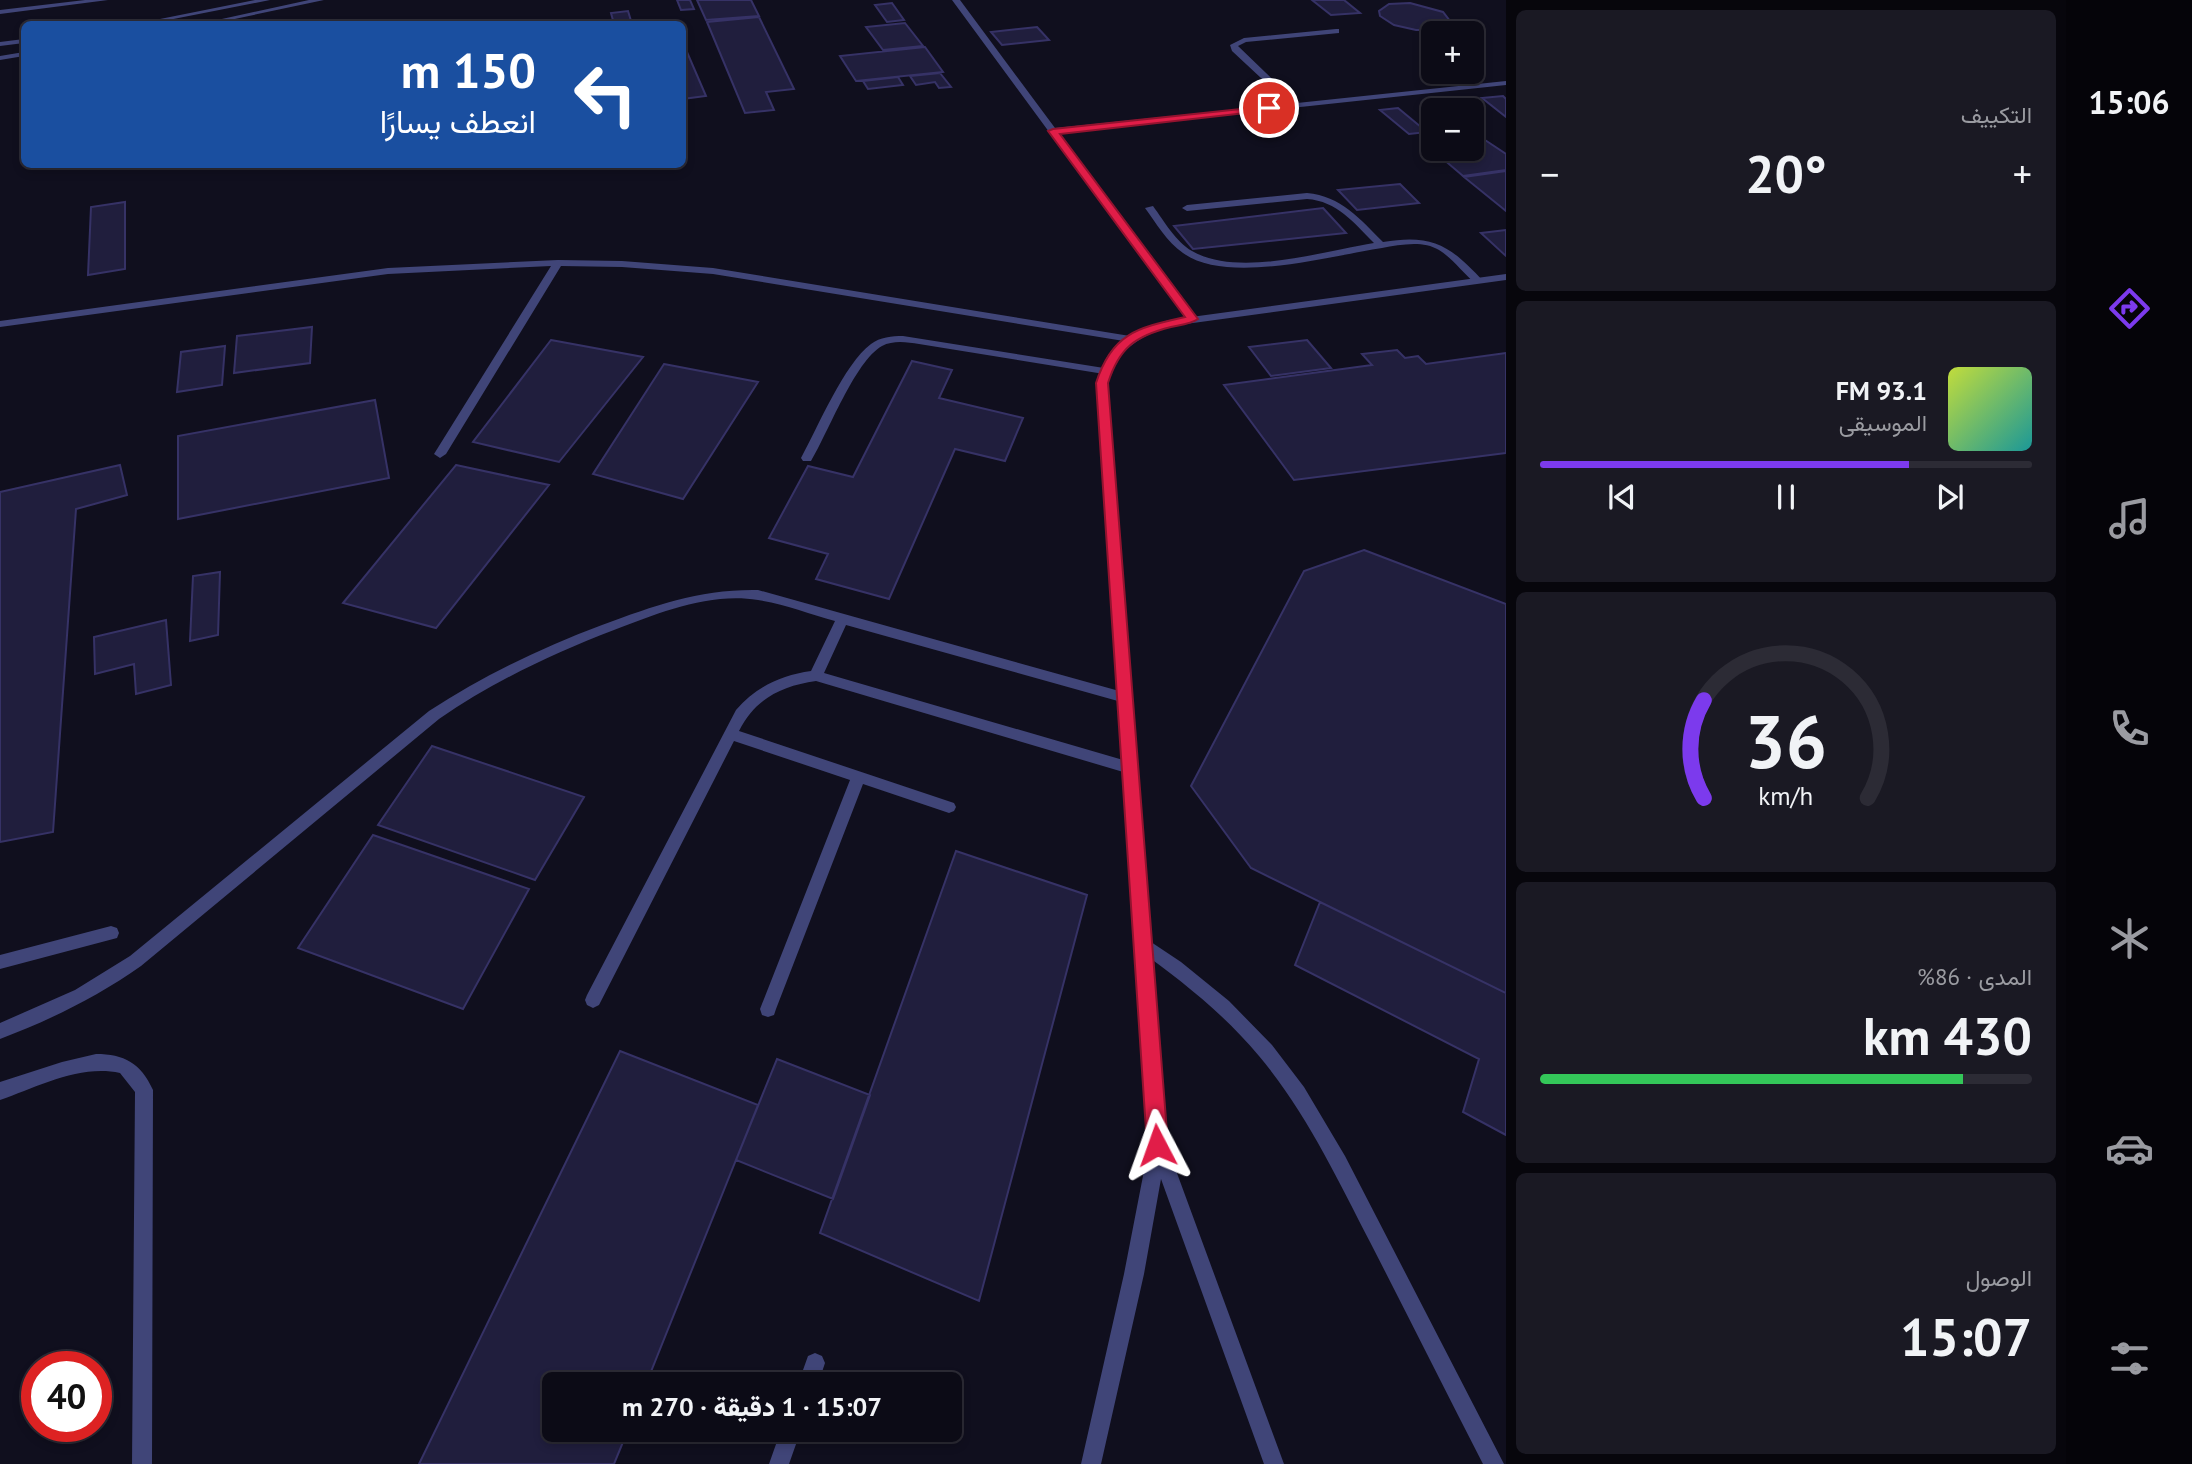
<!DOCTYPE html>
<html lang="ar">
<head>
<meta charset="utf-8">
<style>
	:root { --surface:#0c0b16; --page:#1a1923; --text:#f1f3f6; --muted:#9a9ba1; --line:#2c2b35; --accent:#7c3aed }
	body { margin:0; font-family:"PT Sans",Vazirmatn,sans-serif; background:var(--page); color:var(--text); direction:rtl; height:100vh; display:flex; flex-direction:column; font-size:26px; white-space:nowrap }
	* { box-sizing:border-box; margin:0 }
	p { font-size:23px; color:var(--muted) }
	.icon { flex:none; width:38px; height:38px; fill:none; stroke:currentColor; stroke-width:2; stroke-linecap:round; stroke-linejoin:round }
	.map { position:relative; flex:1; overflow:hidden; direction:ltr }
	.side { display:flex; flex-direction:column; gap:10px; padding:10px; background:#07060c; width:560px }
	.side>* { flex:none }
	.banner { position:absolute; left:21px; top:21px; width:665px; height:147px; border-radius:10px; box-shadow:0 4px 10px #0003,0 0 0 2px var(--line); direction:rtl; background:#1a4fa0; color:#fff; overflow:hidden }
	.controls { position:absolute; left:1421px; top:21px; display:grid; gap:14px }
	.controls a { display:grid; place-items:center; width:63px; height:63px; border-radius:10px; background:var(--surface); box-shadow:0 4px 10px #0003,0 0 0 2px var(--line); font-size:35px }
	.speed { position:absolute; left:21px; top:1351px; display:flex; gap:14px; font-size:35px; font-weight:700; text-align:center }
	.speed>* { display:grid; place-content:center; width:91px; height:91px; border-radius:50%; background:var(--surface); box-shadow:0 4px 10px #0003,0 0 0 2px var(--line); line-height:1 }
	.speed .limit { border:10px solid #d22; background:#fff; color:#111 }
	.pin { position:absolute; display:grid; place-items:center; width:60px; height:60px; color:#fff; margin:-30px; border:4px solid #fff; border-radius:50%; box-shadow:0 2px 7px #0007 }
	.me { position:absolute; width:77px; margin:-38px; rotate:356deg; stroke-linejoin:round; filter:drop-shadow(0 0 5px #0008) }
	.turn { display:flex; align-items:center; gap:24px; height:147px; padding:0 35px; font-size:32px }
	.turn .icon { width:91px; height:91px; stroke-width:2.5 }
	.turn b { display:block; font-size:49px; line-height:60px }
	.big { font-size:52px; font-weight:800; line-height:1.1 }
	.side .tile { flex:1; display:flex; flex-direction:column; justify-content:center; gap:10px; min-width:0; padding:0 24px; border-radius:10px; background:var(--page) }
	.side .dial { align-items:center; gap:0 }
	.dial svg { height:182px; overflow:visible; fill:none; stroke:var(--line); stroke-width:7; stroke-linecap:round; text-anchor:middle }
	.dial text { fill:var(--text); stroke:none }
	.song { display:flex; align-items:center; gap:21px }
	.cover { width:84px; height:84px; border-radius:10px; background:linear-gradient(135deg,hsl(70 70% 55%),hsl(180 70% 35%)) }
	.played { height:7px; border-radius:4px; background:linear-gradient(90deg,var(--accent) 75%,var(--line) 75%) }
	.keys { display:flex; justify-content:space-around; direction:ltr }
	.heat { display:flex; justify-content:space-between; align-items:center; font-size:38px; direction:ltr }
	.charge { height:10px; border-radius:5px; background:linear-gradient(90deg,#34c759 86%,var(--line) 0) }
	.trip { position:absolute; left:542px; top:1372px; width:420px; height:70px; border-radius:10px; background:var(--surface); box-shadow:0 4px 10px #0003,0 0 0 2px var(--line); font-weight:800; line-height:70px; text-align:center; direction:rtl }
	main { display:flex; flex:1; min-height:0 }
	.tabs { display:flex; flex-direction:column; width:126px; justify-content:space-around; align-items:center; background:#050409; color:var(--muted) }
	.tabs .icon { width:49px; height:49px }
	.tabs .current { color:var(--accent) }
	.tabs b { font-size:32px; color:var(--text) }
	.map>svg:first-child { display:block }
	.building { fill:#201e3d; stroke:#363266; stroke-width:2 }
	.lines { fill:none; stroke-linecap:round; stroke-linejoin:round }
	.service { fill:#404578; fill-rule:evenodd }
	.minor { fill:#404578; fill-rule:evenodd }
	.tertiary { fill:#404578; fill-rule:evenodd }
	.route { fill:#e11d48; stroke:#92132f; stroke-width:2 }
</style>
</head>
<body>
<main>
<nav class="tabs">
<b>15:06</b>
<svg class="icon current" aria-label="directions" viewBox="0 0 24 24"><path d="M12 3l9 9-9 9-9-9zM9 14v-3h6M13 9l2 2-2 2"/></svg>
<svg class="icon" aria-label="music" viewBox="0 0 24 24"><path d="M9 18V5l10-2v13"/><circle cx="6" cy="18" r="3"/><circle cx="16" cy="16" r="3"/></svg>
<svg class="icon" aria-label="phone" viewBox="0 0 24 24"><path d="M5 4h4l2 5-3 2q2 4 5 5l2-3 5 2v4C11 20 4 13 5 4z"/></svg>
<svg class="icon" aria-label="climate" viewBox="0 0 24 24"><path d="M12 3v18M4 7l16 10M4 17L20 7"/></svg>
<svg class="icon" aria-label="car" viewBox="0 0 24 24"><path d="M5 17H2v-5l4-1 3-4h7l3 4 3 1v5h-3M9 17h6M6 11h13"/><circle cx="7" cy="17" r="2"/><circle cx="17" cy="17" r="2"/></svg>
<svg class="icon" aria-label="filters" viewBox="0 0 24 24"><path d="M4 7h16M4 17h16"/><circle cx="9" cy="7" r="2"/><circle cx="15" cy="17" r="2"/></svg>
</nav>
<section class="side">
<div class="tile"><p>التكييف</p>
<div class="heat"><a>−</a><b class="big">20°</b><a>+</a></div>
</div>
<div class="tile">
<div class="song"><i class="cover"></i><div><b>93.1 FM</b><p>الموسيقى</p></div></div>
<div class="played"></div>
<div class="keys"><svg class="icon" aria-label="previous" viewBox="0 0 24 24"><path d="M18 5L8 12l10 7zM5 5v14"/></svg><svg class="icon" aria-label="pause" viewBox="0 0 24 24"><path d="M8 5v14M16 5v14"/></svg><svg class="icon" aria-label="next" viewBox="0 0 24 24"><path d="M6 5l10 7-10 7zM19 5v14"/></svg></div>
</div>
<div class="tile dial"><svg viewBox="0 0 100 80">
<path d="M14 69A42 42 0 1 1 86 69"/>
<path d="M14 69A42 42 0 0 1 14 26" stroke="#7c3aed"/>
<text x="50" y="56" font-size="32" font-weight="700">36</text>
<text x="50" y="72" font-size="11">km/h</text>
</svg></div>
<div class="tile"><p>المدى · 86%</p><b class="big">430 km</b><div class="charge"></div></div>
<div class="tile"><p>الوصول</p><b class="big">15:07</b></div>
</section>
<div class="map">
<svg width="1506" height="1464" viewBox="0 0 1506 1464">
	<rect width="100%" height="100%" fill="#100f1e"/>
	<path class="building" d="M677 0H690L694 9 681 10Z
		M697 0H751L759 16 706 20Z
		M1312 0H1344L1360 13 1331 15Z
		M892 3 904 20 887 22 875 5Z
		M1410 3 1443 12 1450 21 1449 25 1437 30H1416L1394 25 1380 16 1379 11 1389 4Z
		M628 11 632 24H614L611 13Z
		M759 17 794 89 766 92 774 110 745 113 707 22Z
		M568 20 569 24H523Z
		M905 23 923 46 883 50 866 27Z
		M1037 27 1049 40 1002 45 991 32Z
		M925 47 943 72 856 81 840 56Z
		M682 52H687L706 96 682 99Z
		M940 73 951 87 939 88 935 82 916 85 910 76Z
		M898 77 903 85 868 89 863 81Z
		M1503 96 1506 99V117L1482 98Z
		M1398 108 1427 132 1409 134 1380 110Z
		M1485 140 1506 154V170L1463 176 1429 147 1472 149V142Z
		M1506 171V211L1464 177Z
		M1400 184 1419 203 1357 210 1338 190Z
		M125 202V269L88 275 91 207Z
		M1323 208 1346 233 1193 249 1174 226Z
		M1506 230V256L1481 233Z
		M312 327 310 363 234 373 237 336Z
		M551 340 643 357 559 462 473 442Z
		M1307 340 1331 368 1271 376 1249 347Z
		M225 346 222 385 177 392 181 352Z
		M1397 350 1405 358 1418 356 1426 364 1506 353V453L1294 480 1224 385 1372 365 1362 354Z
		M912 361 952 370 939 398 1023 418 1005 461 955 449 889 599 816 579 828 554 769 538 808 466 853 477Z
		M664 364 758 382 683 499 593 474Z
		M375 400 389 478 178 519V436Z
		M120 465 127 495 76 509 53 832 0 842V492Z
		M456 465 549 485 436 628 343 603Z
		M1364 550 1506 604V993L1251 868 1191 786 1304 571Z
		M220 572 218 635 190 641 193 576Z
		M166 620 171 685 136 694 134 664 95 674 94 637Z
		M432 746 584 797 535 880 378 825Z
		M373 835 529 889 463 1009 298 948Z
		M956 851 1087 895 979 1301 820 1233Z
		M1320 902 1506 993V1135L1463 1112 1479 1059 1295 965Z
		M620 1051 758 1105 646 1384H555V1430H628L614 1464H419Z
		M777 1059 870 1095 833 1199 736 1160Z"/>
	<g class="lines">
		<path class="service" d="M85 0H108L0 14V10Z
			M952 0H960L1055 128 1289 104 1232 51 1230 45 1244 38 1336 29H1339V33L1246 42 1238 46 1297 103 1506 81V85L1059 133 1196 317V321H1188Z
			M1307 193C1341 196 1360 219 1383 242 1432 234 1450 245 1483 281L1475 283C1463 273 1452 258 1439 250 1422 240 1400 245 1382 248 1330 256 1227 285 1183 253 1167 242 1156 223 1145 208L1153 206C1164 221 1176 242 1192 251 1239 278 1323 251 1374 243 1354 223 1337 201 1307 199L1187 211 1182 208 1187 205Z
			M558 260 622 261 713 268 1130 336 1135 339 1130 342 713 274 622 267 561 266 446 454 440 458 434 454 551 266 388 274 0 327V321L388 268Z
			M903 336 1104 368 1109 371 1104 374 919 344C907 342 893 340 882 346 855 361 828 433 811 461H803L801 458C818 427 844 364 871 344 880 337 892 336 903 336Z
			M758 590 1130 694 1132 698 1130 702 1125 703 846 625 824 673 1130 762 1135 764 1137 768 1135 772 1130 774 816 681C781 686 755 699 739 731L954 803 956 807 954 811 949 813 863 784 776 1009 774 1015 768 1017 762 1015 760 1009 850 780 734 741 599 1005 593 1008 587 1005 585 1000 587 995 736 710C756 687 781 675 811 671L835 621C810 614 784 604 758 600 709 592 659 613 614 630 552 654 494 681 439 719L141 966C97 997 50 1020 0 1039V1023L75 990 130 956 429 711C484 675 541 648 602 625 656 605 700 589 758 590Z
			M111 926 117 928 119 933 117 938 0 969V955Z
			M1142 936 1181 962 1229 1001 1272 1045 1304 1087 1345 1156 1504 1464H1483C1445 1390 1408 1316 1370 1242 1337 1178 1306 1112 1259 1056 1224 1014 1181 980 1136 948L1134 943 1136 938Z
			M96 1054C124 1054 141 1063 153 1090L152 1464H132L135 1092 120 1073C80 1064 37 1087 0 1100V1082L62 1062Z
			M815 1353 822 1356 825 1363 818 1384H798L808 1356Z
			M781 1430H801L789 1464H769Z"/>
		<path class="minor" d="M255 0H270L148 24H135Z
			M309 0H324L211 24H199Z
			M24 39V43L0 46V42Z
			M24 52V56L0 60V56Z"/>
		<path class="tertiary" d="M1506 274V280L1171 326C1140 336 1116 350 1107 383L1167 1146 1284 1464H1264L1161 1179 1144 1274 1101 1464H1081L1124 1274 1149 1145 1097 383C1106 346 1134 330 1169 320Z"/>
	</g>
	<path class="route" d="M1269 106 1274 108 1273 110 1060 134 1198 319C1191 324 1180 325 1171 327 1135 336 1119 348 1108 383L1168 1145 1165 1152 1157 1155 1150 1152 1147 1145 1096 383C1112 333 1137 328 1185 317L1048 131 1053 129Z"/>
</svg>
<div class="controls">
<a>+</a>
<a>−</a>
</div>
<div class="speed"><div class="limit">40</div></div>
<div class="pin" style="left:1269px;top:108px;background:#d93025"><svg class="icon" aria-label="arrive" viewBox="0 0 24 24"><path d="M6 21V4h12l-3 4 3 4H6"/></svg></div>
<svg class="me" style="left:1157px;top:1145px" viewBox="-20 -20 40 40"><path d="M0-17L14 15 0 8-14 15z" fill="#e11d48" stroke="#fff" stroke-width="4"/></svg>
<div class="trip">15:07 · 1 دقيقة · 270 m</div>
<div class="banner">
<div class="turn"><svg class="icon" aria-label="left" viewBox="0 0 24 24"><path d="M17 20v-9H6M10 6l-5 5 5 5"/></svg><div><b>150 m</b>انعطف يسارًا</div></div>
</div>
</div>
</main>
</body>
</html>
